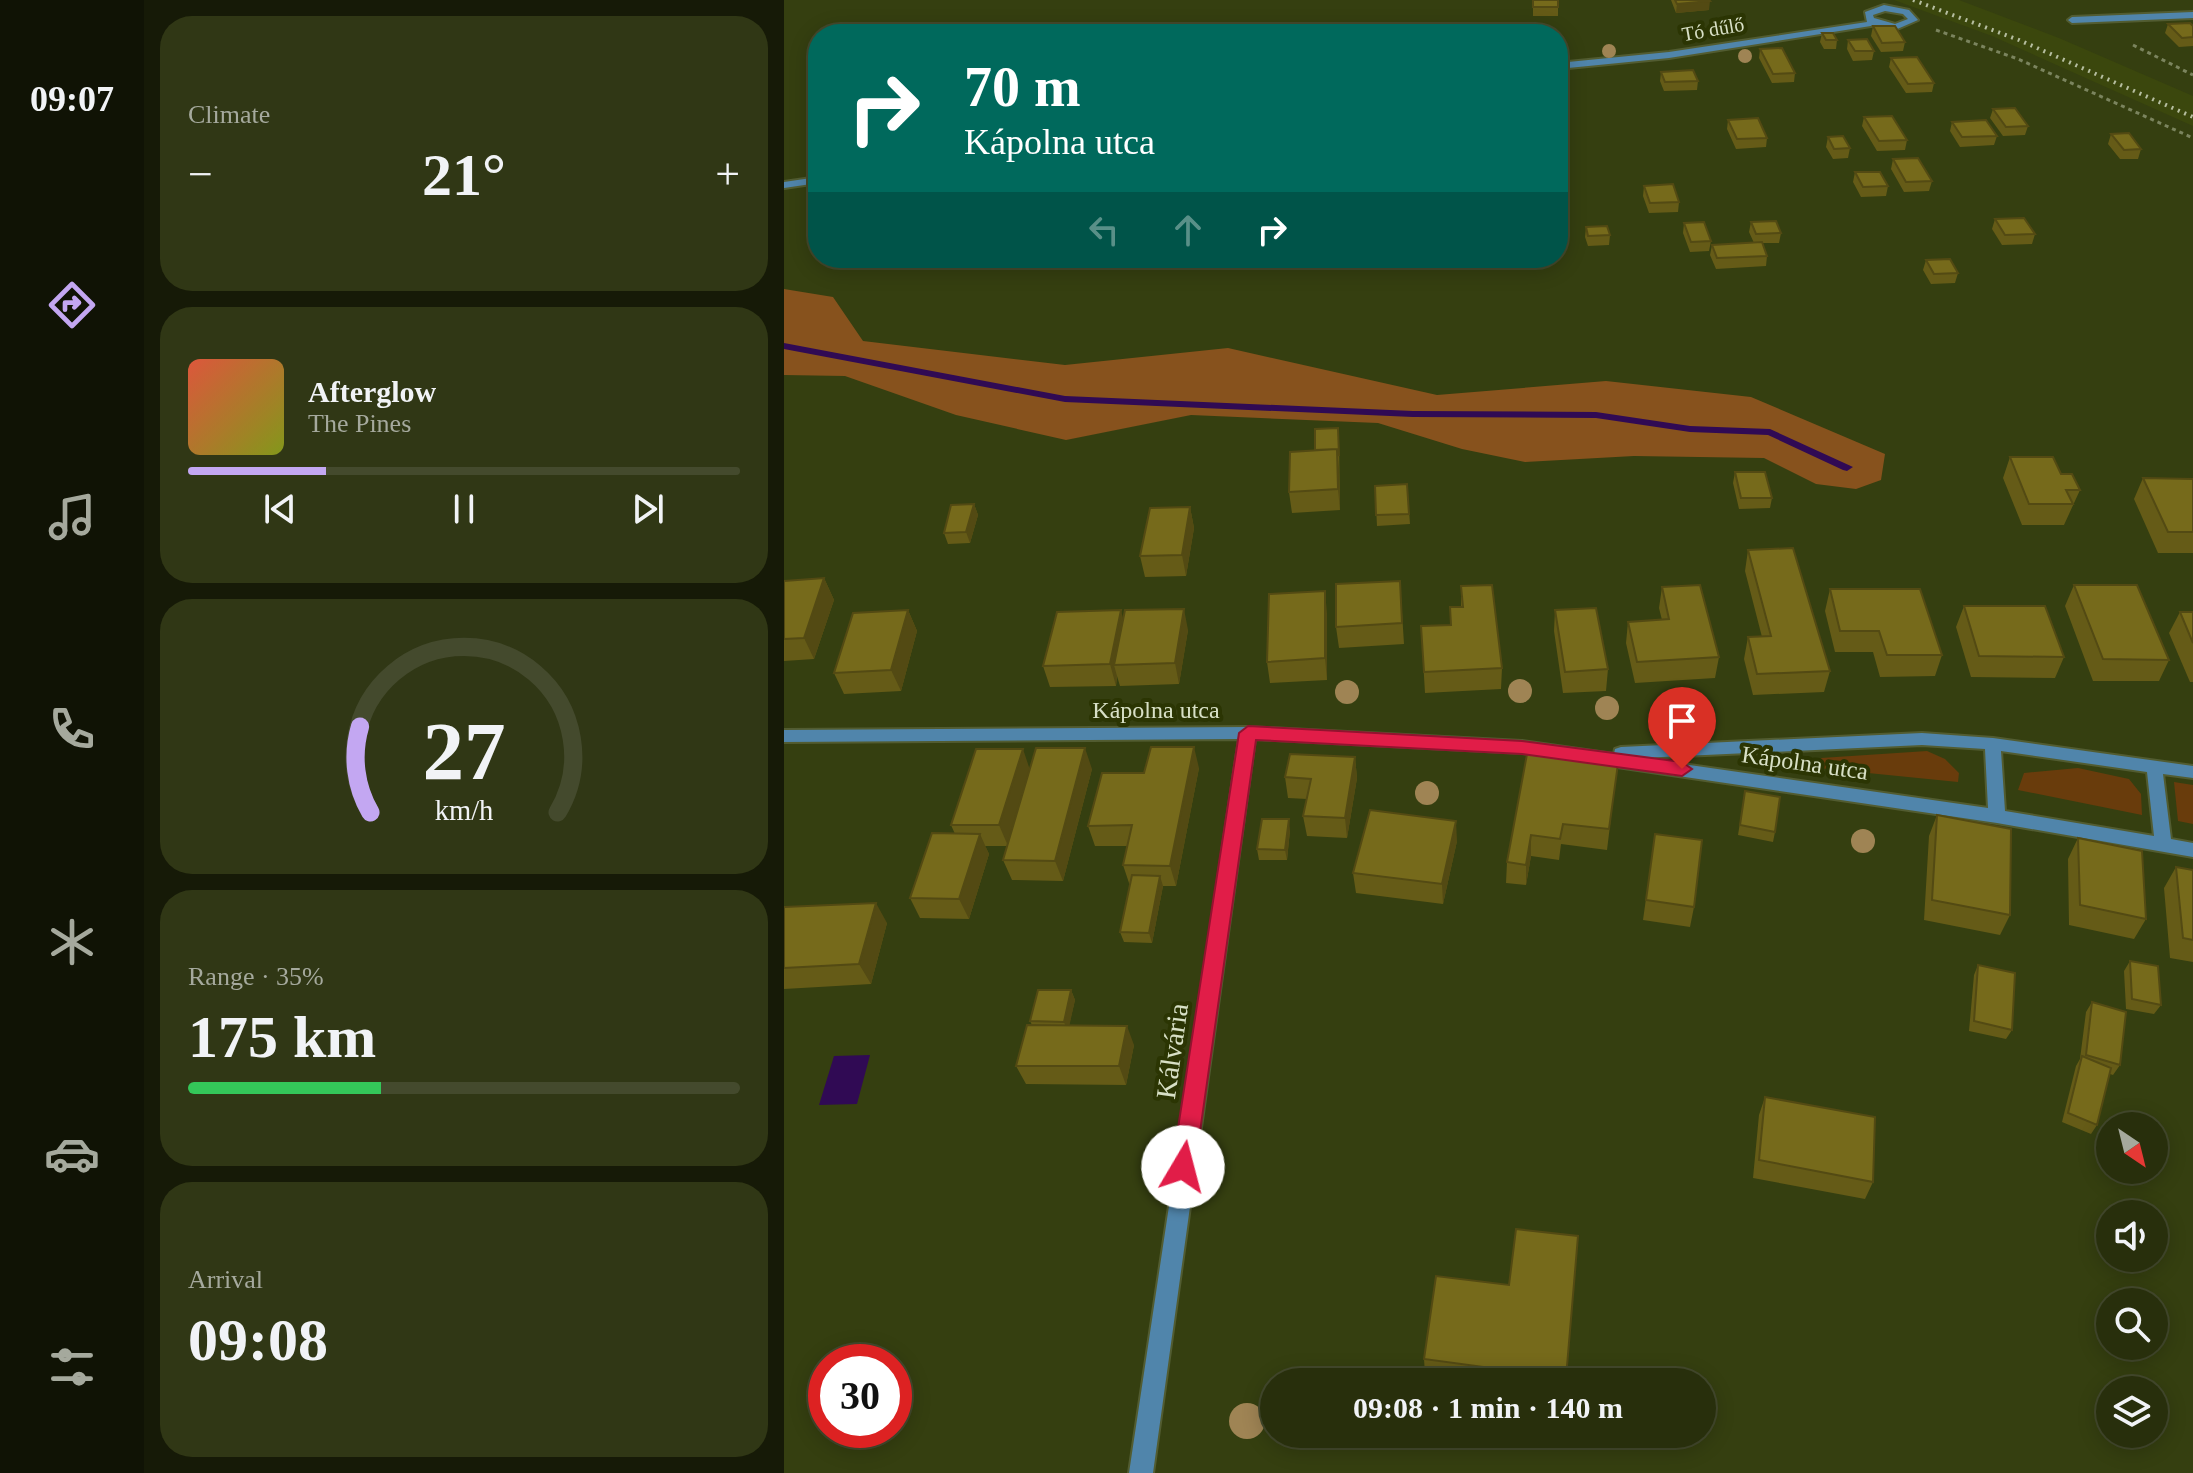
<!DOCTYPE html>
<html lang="en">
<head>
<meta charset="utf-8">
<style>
	:root { --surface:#282f0c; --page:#303715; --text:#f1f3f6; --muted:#a5a99d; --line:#444a2d; --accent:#c3a7f2 }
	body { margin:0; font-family:"Times New Roman",serif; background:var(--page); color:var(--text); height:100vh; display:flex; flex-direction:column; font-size:30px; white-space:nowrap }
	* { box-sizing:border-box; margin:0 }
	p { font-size:26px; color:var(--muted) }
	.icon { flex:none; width:44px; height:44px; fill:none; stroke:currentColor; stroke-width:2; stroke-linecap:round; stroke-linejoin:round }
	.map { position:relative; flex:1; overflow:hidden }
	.details { display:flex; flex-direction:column; gap:16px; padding:16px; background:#161a07; width:640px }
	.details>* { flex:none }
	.hud { position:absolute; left:24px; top:24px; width:760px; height:244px; border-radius:32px; box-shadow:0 4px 20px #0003,0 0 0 2px var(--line); background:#00695c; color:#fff; overflow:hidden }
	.needle { width:52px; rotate:145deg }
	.fabs { position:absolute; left:1312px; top:1112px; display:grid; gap:16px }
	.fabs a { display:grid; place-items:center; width:72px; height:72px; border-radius:50%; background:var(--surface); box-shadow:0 4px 20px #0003,0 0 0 2px var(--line); font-size:40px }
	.speed { position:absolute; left:24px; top:1344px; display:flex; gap:16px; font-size:40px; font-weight:700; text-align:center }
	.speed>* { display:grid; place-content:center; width:104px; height:104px; border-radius:50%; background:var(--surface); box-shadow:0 4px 20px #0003,0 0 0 2px var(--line); line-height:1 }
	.speed .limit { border:12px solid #d22; background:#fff; color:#111 }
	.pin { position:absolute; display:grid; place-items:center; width:68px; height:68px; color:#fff; margin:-82px -34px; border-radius:50% 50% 50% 0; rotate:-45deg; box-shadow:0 0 8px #0007 }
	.pin .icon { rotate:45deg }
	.me { position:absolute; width:88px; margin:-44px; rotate:8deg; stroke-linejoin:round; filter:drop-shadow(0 0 6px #0008) }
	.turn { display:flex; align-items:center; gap:28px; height:168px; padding:0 24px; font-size:36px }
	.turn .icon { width:104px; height:104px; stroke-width:2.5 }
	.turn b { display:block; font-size:56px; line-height:68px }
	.lanes { display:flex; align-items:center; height:76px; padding:0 24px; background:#0003; justify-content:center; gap:40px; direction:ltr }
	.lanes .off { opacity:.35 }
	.big { font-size:60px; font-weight:800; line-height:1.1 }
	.details .card { flex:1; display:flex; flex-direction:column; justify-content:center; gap:12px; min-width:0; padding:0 28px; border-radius:32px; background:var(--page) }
	.details .dial { align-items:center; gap:0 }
	.dial svg { height:208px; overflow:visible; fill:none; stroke:var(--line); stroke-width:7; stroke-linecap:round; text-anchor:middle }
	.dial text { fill:var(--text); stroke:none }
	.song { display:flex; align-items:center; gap:24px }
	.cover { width:96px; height:96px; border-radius:12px; background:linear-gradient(135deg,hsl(10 70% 55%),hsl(70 70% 35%)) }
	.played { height:8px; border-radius:4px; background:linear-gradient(90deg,var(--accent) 25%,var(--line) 25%) }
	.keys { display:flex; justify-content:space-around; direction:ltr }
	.heat { display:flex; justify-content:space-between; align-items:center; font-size:44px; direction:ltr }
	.charge { height:12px; border-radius:6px; background:linear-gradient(90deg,#34c759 35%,var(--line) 0) }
	.trip { position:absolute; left:476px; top:1368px; width:456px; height:80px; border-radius:40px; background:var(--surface); box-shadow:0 4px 20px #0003,0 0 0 2px var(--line); font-weight:800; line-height:80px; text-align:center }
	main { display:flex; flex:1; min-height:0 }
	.dock { display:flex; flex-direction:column; width:144px; justify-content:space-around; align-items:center; background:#101305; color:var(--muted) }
	.dock .icon { width:56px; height:56px }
	.dock .active { color:var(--accent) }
	.dock b { font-size:36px; color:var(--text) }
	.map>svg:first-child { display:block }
	.built { fill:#3b470d }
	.green { fill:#693c0c }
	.forest { fill:#87521d }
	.water { fill:#300a54 }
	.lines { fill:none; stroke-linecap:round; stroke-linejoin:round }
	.stream { fill:#300a54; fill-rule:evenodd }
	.minor-casing { stroke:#525c31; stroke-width:4 }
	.path { stroke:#7b845e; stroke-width:3; stroke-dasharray:4 4; stroke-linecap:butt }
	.minor { fill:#5085ab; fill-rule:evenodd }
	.rail { stroke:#b6bea0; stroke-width:4; stroke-dasharray:2 5; stroke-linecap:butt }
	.tree { fill:#9f8454 }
	.wall { fill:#655b17 }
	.shaded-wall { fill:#534a13 }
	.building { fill:#766a1b; stroke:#534a13; stroke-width:2 }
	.route { fill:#e11d48; stroke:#92132f; stroke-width:2 }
	.labels { text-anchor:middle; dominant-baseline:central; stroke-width:8; stroke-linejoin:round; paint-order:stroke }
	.far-street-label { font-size:20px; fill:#d8e0c6; stroke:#2b3503 }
	.street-label { font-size:24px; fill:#d8e0c6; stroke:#2b3503 }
	.near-street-label { font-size:28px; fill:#d8e0c6; stroke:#2b3503 }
</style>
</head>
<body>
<main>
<nav class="dock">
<b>09:07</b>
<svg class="icon active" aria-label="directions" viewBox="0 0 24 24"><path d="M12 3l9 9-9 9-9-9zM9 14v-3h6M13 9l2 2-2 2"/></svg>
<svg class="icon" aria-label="music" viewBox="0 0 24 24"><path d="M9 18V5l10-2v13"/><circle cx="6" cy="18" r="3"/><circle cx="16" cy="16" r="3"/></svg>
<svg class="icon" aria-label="phone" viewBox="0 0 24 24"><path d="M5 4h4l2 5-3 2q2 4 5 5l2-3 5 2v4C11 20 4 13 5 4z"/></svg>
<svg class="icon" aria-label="climate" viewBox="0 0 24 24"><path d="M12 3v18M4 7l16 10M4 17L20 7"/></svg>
<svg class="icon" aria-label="car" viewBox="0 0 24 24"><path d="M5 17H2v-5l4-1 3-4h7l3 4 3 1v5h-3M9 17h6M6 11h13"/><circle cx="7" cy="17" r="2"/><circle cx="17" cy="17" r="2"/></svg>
<svg class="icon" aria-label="filters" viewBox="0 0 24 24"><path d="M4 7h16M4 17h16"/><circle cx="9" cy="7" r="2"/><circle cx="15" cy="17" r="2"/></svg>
</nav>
<section class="details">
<div class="card"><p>Climate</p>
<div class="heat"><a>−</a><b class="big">21°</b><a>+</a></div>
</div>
<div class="card">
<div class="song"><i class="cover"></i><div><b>Afterglow</b><p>The Pines</p></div></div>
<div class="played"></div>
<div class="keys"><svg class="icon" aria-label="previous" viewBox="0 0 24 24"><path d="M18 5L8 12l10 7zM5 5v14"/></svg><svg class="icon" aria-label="pause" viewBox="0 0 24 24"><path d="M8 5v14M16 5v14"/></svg><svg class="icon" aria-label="next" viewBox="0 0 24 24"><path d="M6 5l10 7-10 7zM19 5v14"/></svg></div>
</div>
<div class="card dial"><svg viewBox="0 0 100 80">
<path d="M14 69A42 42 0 1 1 86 69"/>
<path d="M14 69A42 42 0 0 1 10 36" stroke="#c3a7f2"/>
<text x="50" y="56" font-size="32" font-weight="700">27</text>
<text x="50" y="72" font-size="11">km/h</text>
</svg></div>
<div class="card"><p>Range · 35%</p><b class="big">175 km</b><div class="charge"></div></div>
<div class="card"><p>Arrival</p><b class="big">09:08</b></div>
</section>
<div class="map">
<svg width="1409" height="1473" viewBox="0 0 1409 1473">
	<rect width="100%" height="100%" fill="#353f10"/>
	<path class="built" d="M1110 0H1175L1275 38 1409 96V126L1208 36Z"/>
	<path class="green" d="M1143 751 1161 759 1175 773 1174 782 1034 768 1037 758Z
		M1294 768 1345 779 1357 794 1358 815 1234 790 1240 773Z
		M1390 782 1409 785V824L1394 821Z"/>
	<path class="forest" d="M0 289 49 297 79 341 281 365 444 348 653 395 822 381 967 397 1101 454 1097 480 1072 489 1032 484 980 458 850 456 741 462 678 449 594 423 407 415 282 440 172 415 61 376 0 375Z"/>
	<path class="water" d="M86 1055 73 1104 35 1105 50 1056Z"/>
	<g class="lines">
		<path class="stream" d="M0 343 281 396 629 411 812 412 906 426 986 429 1069 467 1063 471 1059 470 984 435 906 432 812 418 629 417 281 402 0 349Z"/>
		<defs>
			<path id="minor" d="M1100 5 1125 10 1134 20 1111 30 1093 25 885 58 774 69V63L885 52 1083 22 1081 12ZM1101 11 1119 14 1124 19 1111 24 1090 18 1089 15Z
				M1409 12V18L1288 23 1284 20 1288 17Z
				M34 177V183L0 188V182Z
				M464 727 738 741 830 754 831 749 837 747 1138 733 1209 738 1409 766V778L1379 774 1387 839 1409 843V857L1213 823 738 753 471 739 369 1473H345L455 739 0 742V730ZM1138 745 1201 749 1204 808 857 758ZM1217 751 1363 772 1370 836 1221 811Z"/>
		</defs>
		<use href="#minor" class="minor-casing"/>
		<path class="path" d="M1152 30 1234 59 1409 138
			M1349 45 1409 75"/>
		<use href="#minor" class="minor"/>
		<path class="rail" d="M1129 0 1235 40 1409 117"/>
	</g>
	<g class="tree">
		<circle cx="825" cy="51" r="7"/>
		<circle cx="961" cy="56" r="7"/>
		<circle cx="736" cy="691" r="12"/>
		<circle cx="563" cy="692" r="12"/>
		<circle cx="823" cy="708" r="12"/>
		<circle cx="643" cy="793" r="12"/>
		<circle cx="1079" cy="841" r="12"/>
		<circle cx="463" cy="1421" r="18"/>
	</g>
	<path class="wall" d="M749 0H774V16H749Z
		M887 0H925V10L892 13Z
		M1384 24 1409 26V46L1395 47 1381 33Z
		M1089 26 1121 42 1119 51 1097 52 1087 36Z
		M1038 33 1053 40 1052 49H1040L1036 42Z
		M1064 40 1090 51 1088 60 1069 61 1063 49Z
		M976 49 1011 73 1010 82 988 83 975 58Z
		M1107 58 1150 83 1148 92 1122 93 1105 67Z
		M877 72 914 81 913 90 880 91 876 81Z
		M1209 109 1244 126 1241 135 1219 136 1206 118Z
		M1080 117 1123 140 1121 150 1093 151 1078 126Z
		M944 120 983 138 982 147 952 149 943 129Z
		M1168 122 1213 136 1210 145 1176 147 1166 131Z
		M1327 134 1357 149 1354 159H1336L1324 144Z
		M1044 137 1066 148 1064 158 1049 159 1042 147Z
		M1109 159 1148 181 1145 191 1120 192 1107 169Z
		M1071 172 1104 186 1102 196 1077 197 1069 182Z
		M34 181V203H32L28 193Z
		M774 182 778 193 777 203H774Z
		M860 186 895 202 894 212 865 213 859 196Z
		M1211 219 1251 234 1248 244 1218 245 1208 229Z
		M967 222 997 233 995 243H978L983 256 982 266 932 269 926 255 928 245 970 243 965 232Z
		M900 223 927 241 925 251 906 252 899 233Z
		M802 227 826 235 825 245 804 246 801 237Z
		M672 258H699V265L673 266Z
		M1142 260 1174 273 1171 283 1147 284 1139 270Z
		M555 438 556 510 508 513 505 492 531 450Z
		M1226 457 1277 474 1296 490 1280 525H1238L1219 478Z
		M951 472 988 498 986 508 955 509 949 483Z
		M1359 478 1409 479V553H1374L1350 499Z
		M623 484 626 524 593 526 591 486Z
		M190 504 194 515 186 543 164 544 160 533Z
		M406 507 410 528 402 576 361 577 356 556Z
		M964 550 1046 671 1040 692 969 695 960 659 964 637H978L961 571Z
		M40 578 50 600 30 659 0 661V581Z
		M616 581 620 644 555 648 552 627Z
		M1290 585 1385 660 1375 681H1309L1281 606Z
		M677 586 718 668 717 689 641 693 637 626 666 625V607H677Z
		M878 587 935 657 931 678 851 683 842 643 844 622 878 620 875 608Z
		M1046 589 1158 655 1151 676 1096 677 1089 652H1051L1041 611Z
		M1180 606 1280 657 1271 678 1187 677 1172 627Z
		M124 610 133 631 117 691 60 694 50 673Z
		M771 610 824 669 822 691 779 693 770 631Z
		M1396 612H1409V682H1406L1385 633Z
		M543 613V680L486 683 483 662Z
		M339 619 404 630 395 684 336 686 333 676 332 686 266 687 259 666Z
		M743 754 831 785 823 850 777 844 775 860 747 856 742 885 722 883 723 862Z
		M571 757 573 778 563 838 523 836 519 816 523 799 504 798 501 777Z
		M415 768 392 886H379L368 943 340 942 336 932 346 886 339 865 344 846H311L304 826 360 773Z
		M246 769H308L279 881 228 880 219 860 224 846H201L205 854 185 919 136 918 126 898 171 834 167 825Z
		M961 791 991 832 989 842 954 835Z
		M1153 815 1226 915 1216 935 1140 920 1145 836Z
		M506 830 503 860H475L473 849Z
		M871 834 910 907 906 927 859 920Z
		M1294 838 1362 919 1350 939 1285 925 1284 859Z
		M673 841 659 904 572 893 569 873Z
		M1392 867 1409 870V962L1386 958 1380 888Z
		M0 907 103 923 87 984 0 989Z
		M1346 961 1377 1005 1370 1014 1342 1009 1340 971Z
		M1194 965 1228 1030 1222 1039 1185 1031 1190 975Z
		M287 990 291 1000 285 1025 350 1045 342 1085 242 1084 232 1066 248 1025 246 1021Z
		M1308 1002 1336 1065 1329 1075 1326 1074 1313 1125 1307 1134 1278 1122 1292 1066 1296 1059 1302 1012Z
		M981 1097 1089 1182 1081 1199 969 1178 975 1115Z
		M794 1236 781 1382H704L641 1374 640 1359 725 1285Z"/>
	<path class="shaded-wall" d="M926 1 925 10 892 13 893 4Z
		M553 449 555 470 556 510 554 489Z
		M190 504 194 515 186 543 182 532Z
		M406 507 410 528 402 576 398 555Z
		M40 578 50 600 30 659 20 638Z
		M541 591 543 613V680L541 658Z
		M400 609 404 630 395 684 391 663Z
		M124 610 133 631 117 691 107 670Z
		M337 610 342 631 330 665 333 676 332 686 326 664Z
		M410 747 415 768 392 886 386 866Z
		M301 748 308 769 279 881 271 861Z
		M239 749 246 770 224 846 215 825Z
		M571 757 573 778 563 838 561 818Z
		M505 819 506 830 503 860 501 850Z
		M672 821 673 841 659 904 658 884Z
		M196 834 205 854 185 919 175 899Z
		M747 835V856L742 885V865Z
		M376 876 379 886 368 943 365 933Z
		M92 903 103 923 87 984 75 964Z
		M287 990 291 1000 284 1032 280 1022Z
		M343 1026 350 1045 342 1085 335 1066Z"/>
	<path class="building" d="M749 0H774V7H749Z
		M891 0H925L926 1 893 4Z
		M1406 23 1409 26V37L1398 38 1384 24Z
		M1089 26H1111L1121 42 1098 43Z
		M1038 33H1049L1053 40H1042Z
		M1083 39 1090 51H1071L1064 40Z
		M998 48 1011 73 989 74 976 49Z
		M1133 57 1150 83 1124 84 1107 58Z
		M909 70 914 81 881 82 877 72Z
		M1231 108 1244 126 1222 127 1209 109Z
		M1108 116 1123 140 1095 141 1080 117Z
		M974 118 983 138 953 139 944 120Z
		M1202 120 1213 136 1178 137 1168 122Z
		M1345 133 1357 149 1340 150 1327 134Z
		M1059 136 1066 148 1050 149 1044 137Z
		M1134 158 1148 181 1122 182 1109 159Z
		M1071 172H1096L1104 186 1079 187Z
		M34 181V193H28Z
		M774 182H775L778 193H774Z
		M889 184 895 202 866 203 860 186Z
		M1240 218 1251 234 1221 235 1211 219Z
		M992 221 997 233 972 234 967 222Z
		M920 222 927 241 907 242 900 223Z
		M823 226 826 235 804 236 802 227Z
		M978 242 983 256 933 258 928 245Z
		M1166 259 1174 273 1150 274 1142 260Z
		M554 428 555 456 553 449 531 450V429Z
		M553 449 554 489 505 492 506 452Z
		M1226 457H1269L1277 474H1288L1296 490H1282L1289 504H1245Z
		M951 472H981L988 498H957Z
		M1359 478 1409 479V532H1384Z
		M623 484 625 514 592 515 591 486Z
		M190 504 182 532 160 533 167 505Z
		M406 507 398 555 356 556 366 508Z
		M1009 548 1046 671 973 674 964 637 987 636 964 550Z
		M40 578 20 638 0 639V581Z
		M616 581 618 623 552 627V584Z
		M708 585 718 668 640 672 637 626 667 625 666 607H679L677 586Z
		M916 585 935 657 853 662 844 622 885 619 878 587Z
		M1290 585H1353L1385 660 1319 659Z
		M1046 589H1136L1158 655H1103L1095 631H1056Z
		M541 591V658L483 662 485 594Z
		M1180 606H1261L1280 657 1195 656Z
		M812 608 824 669 781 672 771 610Z
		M400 609 391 663 330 665 341 610Z
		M124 610 107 670 50 673 69 613Z
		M337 610 326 664 259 666 273 612Z
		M1396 612H1409V643Z
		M367 747H410L386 866 339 865 348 825 304 826 318 773H360Z
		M252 748H301L271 861 219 860Z
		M192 749H239L215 825H167Z
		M506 754 571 757 561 818 519 816 527 779 501 777Z
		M743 754 834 764 825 829 779 824 776 839 747 835 742 865 723 862Z
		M961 791 996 797 991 832 956 825Z
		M586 810 672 821 658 884 569 873Z
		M1153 815 1227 829 1226 915 1148 900Z
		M478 819H505L501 850 473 849Z
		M148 833 196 834 175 899 126 898Z
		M871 834 918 840 910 907 862 900Z
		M1294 838 1358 851 1362 919 1296 905Z
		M1392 867 1409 870V940L1399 938Z
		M348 875 376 876 365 933 336 932Z
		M92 903 75 964 0 968V907Z
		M1346 961 1374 966 1377 1005 1348 999Z
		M1194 965 1231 973 1228 1030 1190 1021Z
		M254 990H287L280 1022 246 1021Z
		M1308 1002 1342 1012 1336 1065 1302 1055Z
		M243 1025 343 1026 335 1066H232Z
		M1298 1056 1327 1068 1313 1125 1284 1113Z
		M981 1097 1091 1117 1089 1182 975 1160Z
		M732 1229 794 1236 782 1378 640 1359 652 1276 725 1285Z"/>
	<path class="route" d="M464 726 738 741 898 762 908 769 898 776 738 754 472 740 411 1167 408 1175 399 1178 391 1175 388 1167 455 733Z"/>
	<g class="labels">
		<g class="far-street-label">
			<text transform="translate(929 29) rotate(-10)">Tó dűlő</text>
		</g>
		<g class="street-label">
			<text x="372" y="710">Kápolna utca</text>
			<text transform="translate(1021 763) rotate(8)">Kápolna utca</text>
		</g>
		<g class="near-street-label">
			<text transform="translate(388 1051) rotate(-82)">Kálvária</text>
		</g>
	</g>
</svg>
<div class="fabs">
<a><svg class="needle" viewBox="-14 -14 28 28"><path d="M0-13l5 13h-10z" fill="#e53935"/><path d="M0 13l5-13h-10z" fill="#a5a99d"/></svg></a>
<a><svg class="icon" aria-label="sound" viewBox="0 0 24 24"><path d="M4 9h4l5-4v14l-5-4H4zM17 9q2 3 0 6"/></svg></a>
<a><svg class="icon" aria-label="search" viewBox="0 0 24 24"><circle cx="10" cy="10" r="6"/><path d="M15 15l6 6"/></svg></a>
<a><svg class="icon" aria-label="layers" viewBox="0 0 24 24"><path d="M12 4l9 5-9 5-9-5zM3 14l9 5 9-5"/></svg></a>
</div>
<div class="speed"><div class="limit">30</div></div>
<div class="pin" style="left:898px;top:769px;background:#d93025"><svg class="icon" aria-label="arrive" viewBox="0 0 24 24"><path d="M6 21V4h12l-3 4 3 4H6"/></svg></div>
<svg class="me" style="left:399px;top:1167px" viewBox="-20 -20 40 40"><circle r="19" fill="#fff"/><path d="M0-13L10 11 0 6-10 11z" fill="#e11d48"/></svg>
<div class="trip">09:08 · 1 min · 140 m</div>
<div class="hud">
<div class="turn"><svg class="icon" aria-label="right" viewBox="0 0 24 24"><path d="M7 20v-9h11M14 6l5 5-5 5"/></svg><div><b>70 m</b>Kápolna utca</div></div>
<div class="lanes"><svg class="icon off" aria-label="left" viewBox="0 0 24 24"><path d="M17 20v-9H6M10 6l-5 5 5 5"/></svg><svg class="icon off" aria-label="ahead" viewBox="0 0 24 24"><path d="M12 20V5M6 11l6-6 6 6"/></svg><svg class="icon" aria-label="right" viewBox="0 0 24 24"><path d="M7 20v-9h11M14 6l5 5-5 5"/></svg></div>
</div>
</div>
</main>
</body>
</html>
